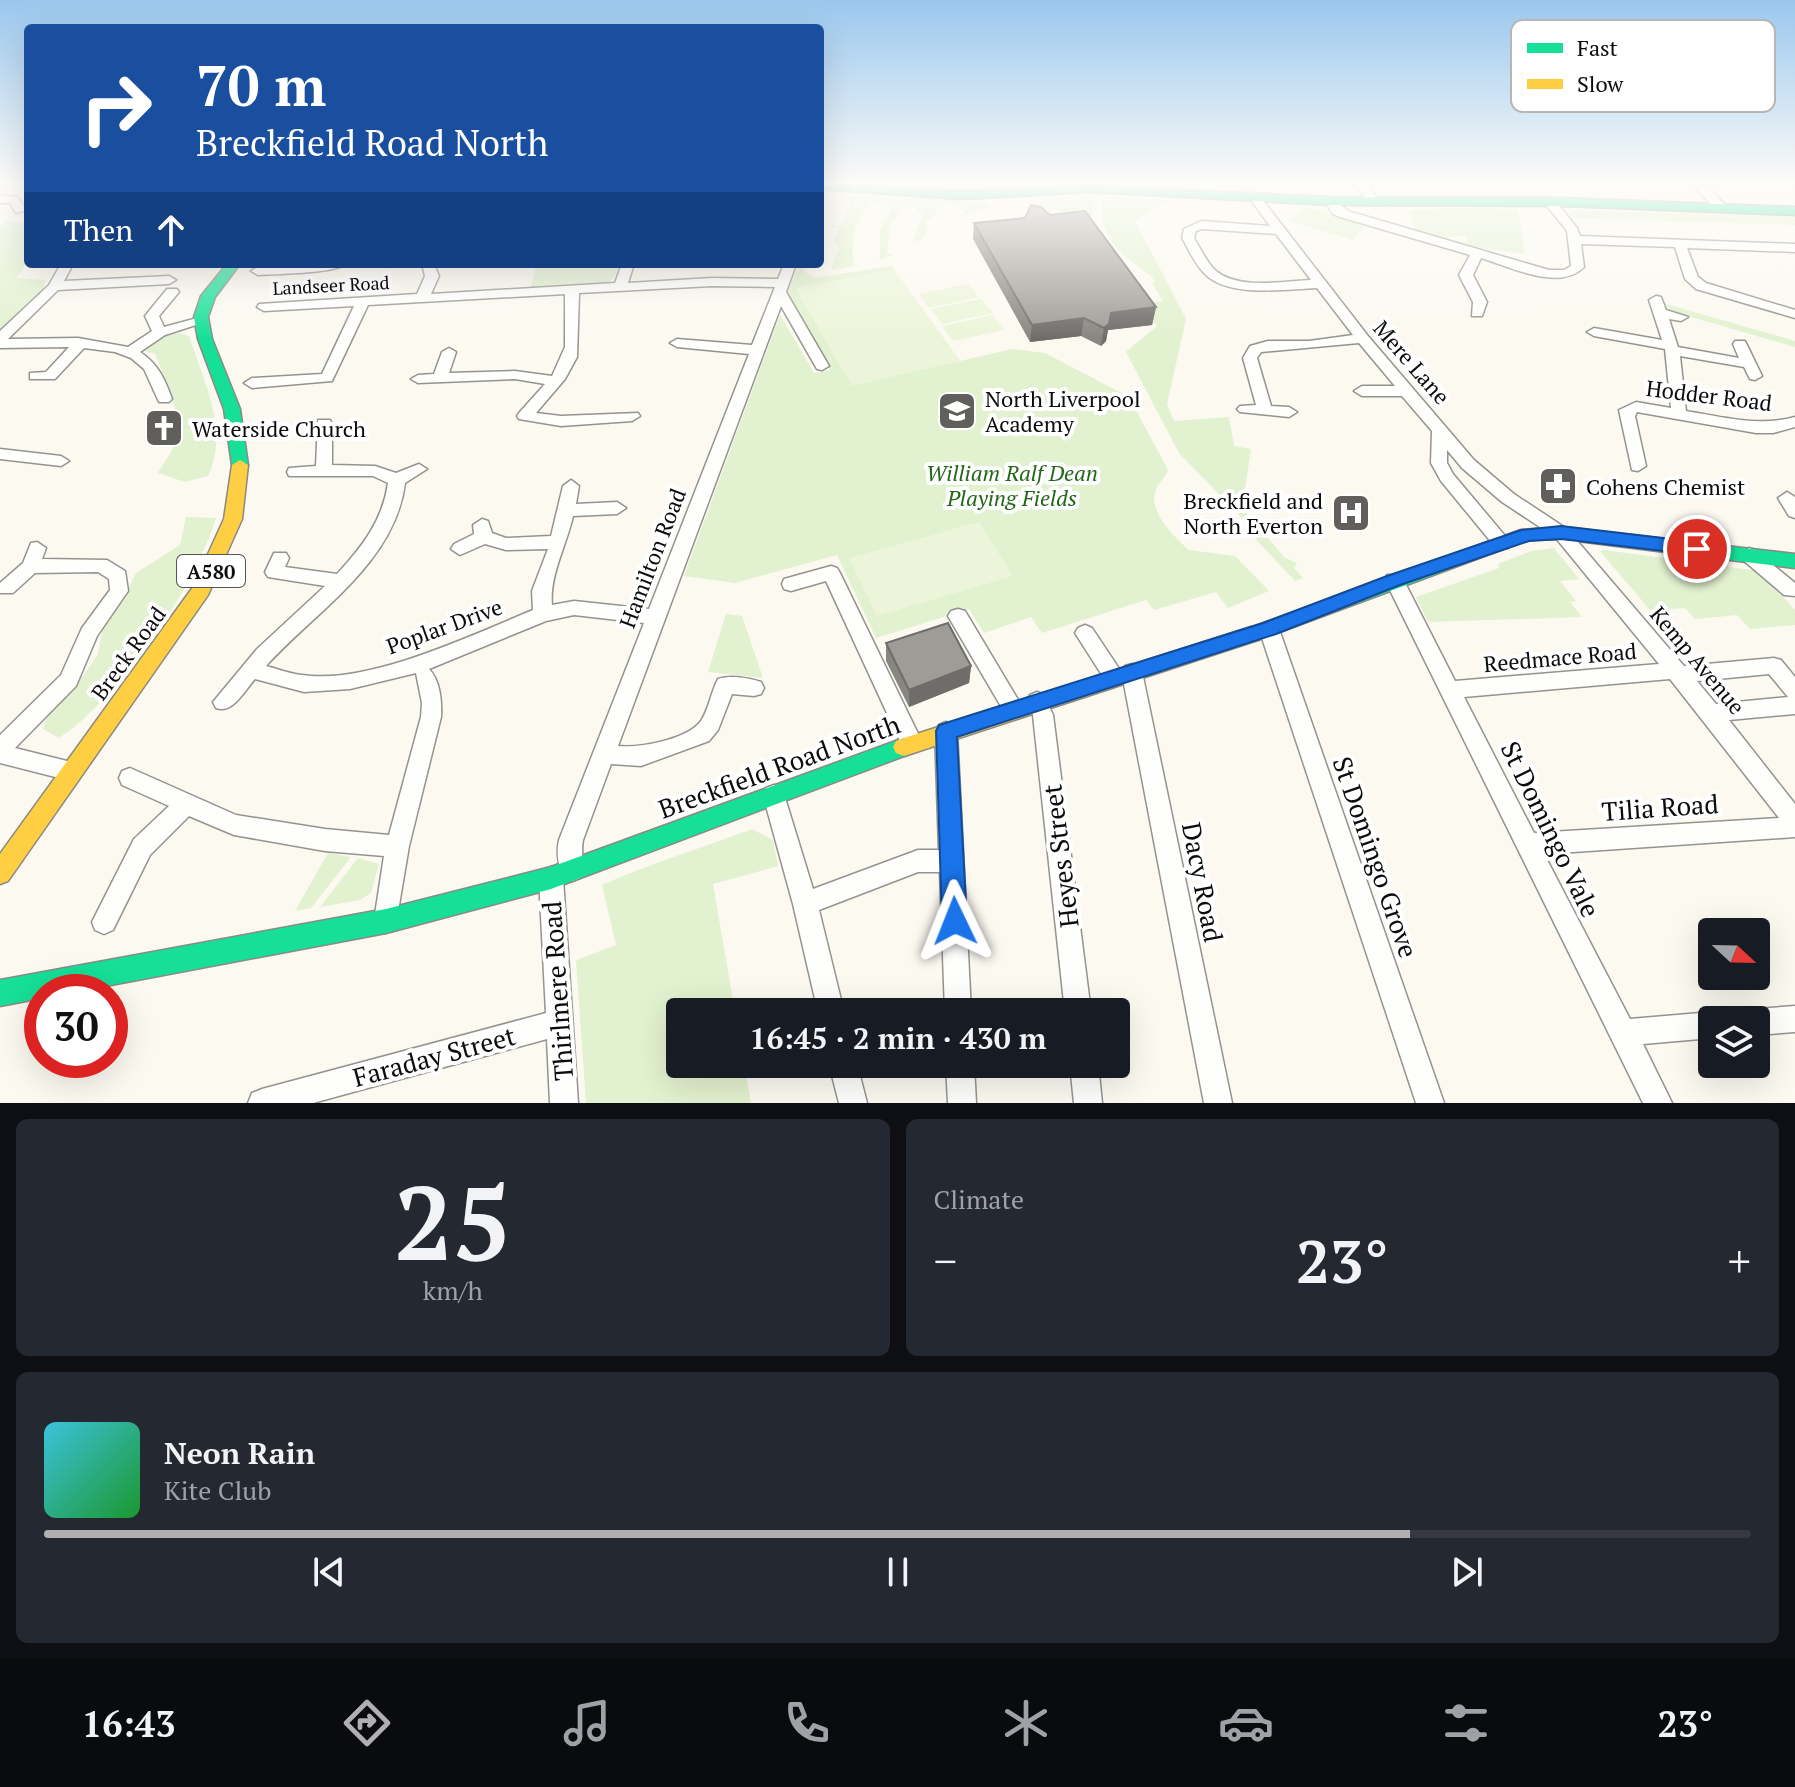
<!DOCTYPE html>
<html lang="en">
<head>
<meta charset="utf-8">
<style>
	:root { --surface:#171b24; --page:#242831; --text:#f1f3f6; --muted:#9ea1a6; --line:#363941; --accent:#b0b0b1 }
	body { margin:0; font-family:"PT Serif",serif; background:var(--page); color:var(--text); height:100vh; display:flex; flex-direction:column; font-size:30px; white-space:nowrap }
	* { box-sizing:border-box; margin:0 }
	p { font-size:26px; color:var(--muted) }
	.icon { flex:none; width:44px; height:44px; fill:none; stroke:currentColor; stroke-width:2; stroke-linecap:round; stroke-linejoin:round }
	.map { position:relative; height:1103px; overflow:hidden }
	.side { display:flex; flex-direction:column; gap:16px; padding:16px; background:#0d0f14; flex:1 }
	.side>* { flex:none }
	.banner { position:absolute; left:24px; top:24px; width:800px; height:244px; border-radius:8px; box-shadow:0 8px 32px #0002; background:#1a4fa0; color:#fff; overflow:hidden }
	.needle { width:52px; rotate:112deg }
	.fabs { position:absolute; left:1698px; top:918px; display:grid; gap:16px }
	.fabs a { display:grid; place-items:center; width:72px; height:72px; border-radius:8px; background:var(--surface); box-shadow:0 8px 32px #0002; font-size:40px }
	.speed { position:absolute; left:24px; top:974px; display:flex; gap:16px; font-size:40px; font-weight:700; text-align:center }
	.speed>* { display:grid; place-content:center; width:104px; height:104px; border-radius:50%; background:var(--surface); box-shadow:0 8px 32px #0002; line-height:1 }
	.speed .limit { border:12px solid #d22; background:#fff; color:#111 }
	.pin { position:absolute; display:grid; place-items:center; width:68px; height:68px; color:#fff; margin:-34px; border:4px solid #fff; border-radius:50%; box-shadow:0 2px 8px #0007 }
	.me { position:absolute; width:88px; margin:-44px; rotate:358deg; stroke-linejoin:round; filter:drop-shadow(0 0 6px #0008) }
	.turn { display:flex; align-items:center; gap:28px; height:168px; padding:0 40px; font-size:36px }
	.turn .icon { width:104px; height:104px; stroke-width:2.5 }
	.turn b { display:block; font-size:56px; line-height:68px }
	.then { display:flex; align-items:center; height:76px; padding:0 40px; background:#0003; gap:16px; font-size:30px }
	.big { font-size:60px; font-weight:800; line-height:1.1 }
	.side .tile { flex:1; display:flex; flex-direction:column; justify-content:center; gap:12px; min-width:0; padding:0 28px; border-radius:12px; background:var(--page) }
	.side .dial { align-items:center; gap:0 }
	.dial b { font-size:104px; line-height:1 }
	.song { display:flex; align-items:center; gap:24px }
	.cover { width:96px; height:96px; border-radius:12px; background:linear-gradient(135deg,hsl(190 70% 55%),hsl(130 70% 35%)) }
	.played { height:8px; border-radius:4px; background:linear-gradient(90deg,var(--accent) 80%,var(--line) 80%) }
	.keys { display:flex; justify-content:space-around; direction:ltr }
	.heat { display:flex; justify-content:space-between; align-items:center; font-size:44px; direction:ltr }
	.side .tiles { flex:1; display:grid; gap:16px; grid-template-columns:1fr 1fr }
	.tile:last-child { grid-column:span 2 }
	.trip { position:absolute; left:666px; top:998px; width:464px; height:80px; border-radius:8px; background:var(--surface); box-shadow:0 8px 32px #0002; font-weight:800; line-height:80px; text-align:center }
	.menu { display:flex; height:128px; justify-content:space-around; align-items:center; background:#090b0e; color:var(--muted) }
	.menu .icon { width:56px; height:56px }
	.menu .active { color:var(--accent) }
	.menu b { font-size:36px; color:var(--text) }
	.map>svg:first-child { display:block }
	.green { fill:#e2f1cf }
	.pitch { fill:#ecf5d9 }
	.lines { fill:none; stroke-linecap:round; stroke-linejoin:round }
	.street-casing { stroke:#94938f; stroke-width:3 }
	.fast-casing { stroke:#8a8985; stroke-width:3 }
	.slow-casing { stroke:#8a8985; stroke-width:3 }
	.street { fill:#fefefd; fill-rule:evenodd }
	.fast { fill:#16e098; fill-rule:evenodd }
	.slow { fill:#ffcf43; fill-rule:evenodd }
	.wall { fill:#888681 }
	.shaded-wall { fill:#6f6d69 }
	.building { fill:#9e9c96; stroke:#6f6d69; stroke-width:2 }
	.route { fill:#1a73e8; stroke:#114b97; stroke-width:2 }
	.labels { text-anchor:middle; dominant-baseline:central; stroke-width:8; stroke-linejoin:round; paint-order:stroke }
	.far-street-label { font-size:18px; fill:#0c0c0c; stroke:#fff }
	.shield { fill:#fff; stroke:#555; stroke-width:2 }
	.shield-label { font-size:20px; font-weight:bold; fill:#0c0c0c }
	.street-label { font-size:22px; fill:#0c0c0c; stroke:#fff }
	.poi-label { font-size:22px; fill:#0c0c0c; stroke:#fff; text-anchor:start }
	.park-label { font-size:22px; font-style:italic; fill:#25671a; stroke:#fff }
	.near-street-label { font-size:26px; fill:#0c0c0c; stroke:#fff }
	.key { fill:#fff; stroke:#b6b6b6; stroke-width:2 }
	.key-label { font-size:22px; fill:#0c0c0c }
</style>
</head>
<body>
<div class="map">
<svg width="1795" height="1103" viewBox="0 0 1795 1103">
	<rect width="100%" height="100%" fill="#fbf9f0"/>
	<path class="green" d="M854 194 983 202 994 210 985 208 960 217 965 210 960 208 962 205 944 203 927 223 925 236 914 243 908 242H913L923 213 917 212V208L902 207 890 226 887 253 893 255 877 261 880 259V229L893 206 887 205 888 201 871 202C855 221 850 239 854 264L858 265 831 270 839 247 834 243 839 228 820 225 841 226Z
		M1089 197 1093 201 1092 224 1063 217 1054 209 1042 208 1037 199Z
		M1106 197 1168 200 1135 221 1186 319 1167 404 1174 421 1229 417 1234 446 1251 449 1242 508 1285 558 1297 563 1294 568 1303 578 1295 581 1248 531 1247 523 1179 453 1126 352 1157 326 1141 304 1163 301 1152 283 1155 282 1152 277C1121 253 1100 244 1102 200Z
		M1305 207 1310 208 1366 224 1353 240 1290 221Z
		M1459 208 1518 209 1524 254 1468 246 1466 236 1440 238 1417 232 1408 210Z
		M1578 210 1795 217V225L1572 218 1571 213Z
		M7 221 28 223V262L16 278 46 280 42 291 0 328V226Z
		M537 264H624L609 283 530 288Z
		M799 264H803L805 272 815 278 891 266 960 361 1012 349 1045 353 1129 397 1168 470C1165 478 1157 484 1155 492 1149 512 1175 538 1189 550L1235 556 1269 591 1228 608 1216 592 1154 610 1146 600 1042 633 1031 617 984 633 969 609 876 638 837 555 735 583 684 576 780 315 814 373 830 370 788 293Z
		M1663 303 1795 341V347L1674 312Z
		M179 333 189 336C203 380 230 430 208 476L185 482 158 473C164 462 173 451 177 439 184 421 163 372 155 354L142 350 162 337Z
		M186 517 216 518C194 588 120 698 59 738L43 729 48 714 73 691 98 654 103 626 124 597 136 573 180 545Z
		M1554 548 1579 579 1560 581 1576 601 1570 602 1582 617 1428 622 1416 597 1499 568 1498 564 1531 551Z
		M1604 550 1759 571 1795 610V625L1750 629 1737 615 1695 619 1685 608 1650 610 1600 551Z
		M726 614 742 616 763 678 708 672Z
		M752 829 773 840 778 866 713 884 735 1012H680V1064H744L751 1103H586L576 960 616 945 602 885C651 863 702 848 752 829Z
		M328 853 351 857 311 908 295 911Z
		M358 858 379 864 371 893 360 900 320 907Z"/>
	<path class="pitch" d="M893 269 960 361 852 386 795 288Z
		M968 284 979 297 929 308 919 294Z
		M981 299 993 313 942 324 931 309Z
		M992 315 1004 330 953 341 942 326Z
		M979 522 1013 576 877 616 849 558Z"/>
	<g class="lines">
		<defs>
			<path id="street" d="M1355 184H1367L1380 202 1378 205H1370Z
				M1692 184H1705L1725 205V211H1717Z
				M1254 192 1258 194 1368 336 1474 460 1514 494 1567 529 1684 666 1774 658 1781 660 1795 677V714L1729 720 1795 804V837L1544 854 1630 1019 1712 1012 1721 1016 1723 1020H1712V1038L1643 1044 1672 1103H1643L1385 580 1387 575H1401L1455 681 1659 664 1555 537 1502 502 1462 468 1447 450V463L1453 474 1511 543 1508 548H1496L1441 481 1431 463 1432 431 1402 396H1362L1354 391 1362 386H1395L1359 343 1261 352 1257 358 1271 406 1289 407 1297 412 1289 417 1240 412 1237 409 1240 406 1256 405 1243 358 1250 346 1268 341H1309L1353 335 1317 288C1287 289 1230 298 1206 275 1195 265 1189 250 1182 238L1184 229 1201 221 1270 226 1248 196ZM1202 229 1276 234 1311 280C1284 281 1239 290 1216 271 1206 262 1201 249 1194 238L1196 231ZM1769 674 1788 697 1716 704 1697 681ZM1670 679 1779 818 1534 833 1464 697Z
				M0 195 18 197 26 210 16 213 10 203H0Z
				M1331 197 1348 211 1549 270H1564L1571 266 1567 231 1544 202 1550 198 1554 199 1577 228 1580 236 1795 244V252L1687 248 1698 277 1706 283 1795 310V318L1696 289 1685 279 1675 247 1581 244 1584 267C1559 292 1511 267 1481 258L1473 275 1487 302 1482 316H1472L1473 302 1459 275 1470 255 1340 217 1333 214 1325 201Z
				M61 264H73L64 281 169 276 176 280 169 284 58 290 8 339 78 338 128 347 152 331 145 316 167 289H177L179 292 159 316 164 327 201 317 208 321 165 335 140 352C158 364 165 379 172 399L169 402H159L144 369 131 358 115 352 84 348 55 379H30V373L46 372 69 347 0 348V331L49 285Z
				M305 264 344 265C333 273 276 274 258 275L251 271 258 267Z
				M422 264H434L439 276 431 294 615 283 622 264H634L628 283 712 278 778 279 784 264H796L786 292 829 366 822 370 817 369 781 306 618 746C639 748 687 740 701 721 709 709 711 692 718 679 731 675 749 678 761 682L764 688 761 694 754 696 732 694 718 730 709 741 641 766 611 764 583 840C580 853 586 866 580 878L572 881 564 878C558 865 556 854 559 840L644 623 574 615 546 621 429 669C440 680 442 701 441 717L409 846 395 929 386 933 377 929 374 921 384 856 325 851 234 835 189 816 150 855 113 930 104 934 95 930 92 922 134 839 169 806 122 785 119 778 122 771 130 768 236 815 325 829 389 835 421 717 422 703 416 673 350 689 304 692 255 679C244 691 233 714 216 708L213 702 257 649 325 586 268 577 265 572 274 553H286L289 558 285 567 337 574C362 547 383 520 388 483L373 476H289L287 472 289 468 316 466 318 420H330L332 424V465L375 466 396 473 419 464 427 469 405 483C395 563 316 611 266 666 278 669 290 674 302 675 368 685 472 635 533 610L532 591 548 549 506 550 485 544 460 555 451 549 454 544 474 534 473 525 482 519 488 521 492 533 506 538 551 536 563 486 571 480 579 486 576 504 617 502 626 508 617 514 573 516C567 544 549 576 552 605L574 601 649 609 749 354 677 347 670 343 677 339 752 345 775 287 712 286 579 293 577 357 565 379 536 413 561 416 638 413 640 416 632 421 561 426 519 419 517 416 519 413 545 384 515 379 418 383 411 379 418 375 434 374 442 352 449 348 456 352 449 373 515 371 552 376 565 347V294L368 305 332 381 252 388 244 383 252 378 322 374 354 306 264 311 257 307 259 304 417 294 425 276Z
				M1656 296 1661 297 1666 310 1688 317 1681 321 1669 319 1678 347 1739 358 1733 344 1735 341H1745L1762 376 1755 380 1750 379 1744 367 1680 356 1686 411C1724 417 1758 427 1795 417V427L1773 433H1756L1637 412 1635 416 1646 466 1638 471 1632 470 1619 410 1636 402 1671 408 1665 349 1594 336 1587 332 1594 328 1662 340 1649 300Z
				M0 449 61 456 69 461 61 466 0 459Z
				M1787 492 1795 497V518L1789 516 1778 498Z
				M37 542 46 548 42 559 107 560 125 571 128 591 97 636 76 686 15 748 79 764 82 771 79 778 71 781 0 763V735L61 675 82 628 110 590 109 579 98 572 35 573 13 593H0V583L23 563 31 543Z
				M1749 548 1755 550 1795 583V596L1784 595 1743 560 1740 555Z
				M831 566 837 568 840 573 923 744 920 750 912 753 904 750 826 581 791 591 784 589 782 584 784 579Z
				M958 609 965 611 1020 703 1023 709 1020 715 1013 718 1006 715 948 616 951 611Z
				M1269 622 1276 624 1279 629 1444 1103H1416L1259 629 1262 624Z
				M1085 625 1092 628 1122 673 1125 666 1132 664 1139 666 1142 672 1232 1103H1204L1123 679 1114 685 1107 683 1075 633 1078 628Z
				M1037 692 1044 695 1053 715 1091 1012H1065L1033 715 1027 701 1030 695Z
				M946 722 953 725 957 731 971 1012H945L940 872H918L819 910 844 1012H818L793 904 763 795 766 788 774 785 782 788 813 889 918 850H939L935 731 939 725Z
				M551 867 559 870 563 878 578 1103H550L547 1039 313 1103H248L252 1093 262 1089 546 1013 539 878 543 870Z
				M1795 1006V1032L1756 1035V1020H1744L1747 1013 1756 1009Z
				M829 1064H857L867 1103H839Z
				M946 1064H974L976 1103H948Z
				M1070 1064H1098L1102 1103H1074Z"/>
			<path id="fast" d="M820 184 961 191 1091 186 1331 197 1563 198 1795 207V215L1563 206 1331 205 1091 192 961 199 820 189Z
				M227 264H240L215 297 208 317 212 339 240 409 248 465 240 470 232 465 224 409 198 339 194 317 201 296Z
				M1561 527 1795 554V568L1561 539 1528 540 1258 640H1244L1241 635 1244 630 1521 530Z
				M904 738 912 741 915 747 912 753 551 889 386 933 74 992H42V998L0 1006V980L386 909 551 867Z"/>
			<path id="slow" d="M240 460 248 465 242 519 208 595 8 881 0 884V854L193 587 224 519 232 465Z
				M1251 627 1258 630 1261 635 1258 640 904 756 896 753 893 747 896 741 904 738Z"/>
		</defs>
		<use href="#street" class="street-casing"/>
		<use href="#fast" class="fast-casing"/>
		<use href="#slow" class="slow-casing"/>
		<use href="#street" class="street"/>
		<use href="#fast" class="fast"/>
		<use href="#slow" class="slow"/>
	</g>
	<path class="wall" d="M974 223 1156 307 1152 325 1108 330 1106 341 1101 346 1081 336 1030 342 973 239Z
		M886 643 971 666 969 683 909 707 886 661Z"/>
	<path class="shaded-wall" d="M1156 307 1152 325 1108 330 1106 341 1101 346 1104 328 1111 313Z
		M1084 318 1081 336 1030 342 1032 325Z
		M971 666 969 683 909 707V690Z"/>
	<path class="building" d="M1031 205 1041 207 1050 215 1085 211 1156 307 1111 313 1109 324 1104 328 1084 318 1032 325 974 223 1025 218Z
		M948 623 971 666 909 690 886 643Z"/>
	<linearGradient id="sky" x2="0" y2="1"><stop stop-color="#9ac7ee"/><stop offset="0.54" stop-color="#fdfcf8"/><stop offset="1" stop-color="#fdfcf8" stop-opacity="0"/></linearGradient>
	<rect width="1795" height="339" fill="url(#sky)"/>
	<path class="route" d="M1561 526 1697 542 1706 549 1697 555 1561 539 1529 541 1400 585 1276 634 957 737 967 921 963 930 955 934 946 930 942 921 936 731 939 725 1263 623 1387 576 1521 530Z"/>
	<defs>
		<symbol id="school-square" viewBox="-11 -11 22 22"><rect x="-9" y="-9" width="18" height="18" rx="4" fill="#605f5c" stroke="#fff"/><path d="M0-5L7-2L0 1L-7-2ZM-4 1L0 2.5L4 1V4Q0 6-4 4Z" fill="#fff"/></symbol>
		<symbol id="church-square" viewBox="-11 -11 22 22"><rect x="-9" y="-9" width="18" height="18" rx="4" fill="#605f5c" stroke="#fff"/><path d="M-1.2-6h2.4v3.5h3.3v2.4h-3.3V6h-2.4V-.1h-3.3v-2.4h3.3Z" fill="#fff"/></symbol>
		<symbol id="pharmacy-square" viewBox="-11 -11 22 22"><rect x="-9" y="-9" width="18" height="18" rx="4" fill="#605f5c" stroke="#fff"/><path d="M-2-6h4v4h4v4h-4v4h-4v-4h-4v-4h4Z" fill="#fff"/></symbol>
		<symbol id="hospital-square" viewBox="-11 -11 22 22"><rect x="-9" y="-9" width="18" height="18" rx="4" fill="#605f5c" stroke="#fff"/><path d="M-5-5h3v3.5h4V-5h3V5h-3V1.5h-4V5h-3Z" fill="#fff"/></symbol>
	</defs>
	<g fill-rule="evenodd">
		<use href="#school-square" x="935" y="389" width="44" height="44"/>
		<use href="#church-square" x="142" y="406" width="44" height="44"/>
		<use href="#pharmacy-square" x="1536" y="464" width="44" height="44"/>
		<use href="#hospital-square" x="1329" y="491" width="44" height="44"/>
	</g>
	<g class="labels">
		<g class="far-street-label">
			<text transform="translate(331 285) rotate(-3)">Landseer Road</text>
		</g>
		<rect class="shield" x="177" y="555" width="68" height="32" rx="6"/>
		<g class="shield-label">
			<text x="211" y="571">A580</text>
		</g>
		<g class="street-label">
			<text transform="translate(1412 362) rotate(49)">Mere Lane</text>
			<text transform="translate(1709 395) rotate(7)">Hodder Road</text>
			<text transform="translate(652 558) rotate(-69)">Hamilton Road</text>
			<text transform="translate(444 626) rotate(-20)">Poplar Drive</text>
			<text transform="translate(128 653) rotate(-54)">Breck Road</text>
			<text transform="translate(1560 657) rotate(-5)">Reedmace Road</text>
			<text transform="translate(1698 660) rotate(50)">Kemp Avenue</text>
		</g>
		<g class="poi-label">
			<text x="985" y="398">North Liverpool<tspan x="985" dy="25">Academy</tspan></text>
			<text x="192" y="428">Waterside Church</text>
			<text x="1586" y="486">Cohens Chemist</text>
			<text x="1323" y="500" text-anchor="end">Breckfield and<tspan x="1323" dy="25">North Everton</tspan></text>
		</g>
		<g class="park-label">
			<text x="1012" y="472">William Ralf Dean<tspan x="1012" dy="25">Playing Fields</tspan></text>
		</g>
		<g class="near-street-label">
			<text transform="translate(779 766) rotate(-20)">Breckfield Road North</text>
			<text transform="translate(1660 807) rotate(-4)">Tilia Road</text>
			<text transform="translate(1551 829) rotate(64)">St Domingo Vale</text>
			<text transform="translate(1060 856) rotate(-97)">Heyes Street</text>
			<text transform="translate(1376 857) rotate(71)">St Domingo Grove</text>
			<text transform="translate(1203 882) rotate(79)">Dacy Road</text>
			<text transform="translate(557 991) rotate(-94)">Thirlmere Road</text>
			<text transform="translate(434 1056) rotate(-15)">Faraday Street</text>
		</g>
	</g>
	<rect x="1511" y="20" width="264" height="92" rx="12" class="key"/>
	<rect x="1527" y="43" width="36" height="10" fill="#16e098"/>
	<rect x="1527" y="79" width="36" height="10" fill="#ffcf43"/>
	<g class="key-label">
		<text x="1577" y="56">Fast</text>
		<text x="1577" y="92">Slow</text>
	</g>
</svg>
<div class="fabs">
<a><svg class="needle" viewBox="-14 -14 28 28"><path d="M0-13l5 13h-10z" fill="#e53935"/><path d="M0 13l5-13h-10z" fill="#9ea1a6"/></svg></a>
<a><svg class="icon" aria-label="layers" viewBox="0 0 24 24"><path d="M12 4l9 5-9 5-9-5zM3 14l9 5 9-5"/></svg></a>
</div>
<div class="speed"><div class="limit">30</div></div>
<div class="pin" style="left:1697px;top:549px;background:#d93025"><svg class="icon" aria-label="arrive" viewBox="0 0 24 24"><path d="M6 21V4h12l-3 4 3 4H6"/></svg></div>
<svg class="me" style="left:955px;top:921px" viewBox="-20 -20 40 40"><path d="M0-17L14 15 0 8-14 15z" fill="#1a73e8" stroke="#fff" stroke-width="4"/></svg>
<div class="trip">16:45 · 2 min · 430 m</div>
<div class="banner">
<div class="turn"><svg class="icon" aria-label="right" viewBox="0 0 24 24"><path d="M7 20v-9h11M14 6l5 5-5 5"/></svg><div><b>70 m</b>Breckfield Road North</div></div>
<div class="then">Then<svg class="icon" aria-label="ahead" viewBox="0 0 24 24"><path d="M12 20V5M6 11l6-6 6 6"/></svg></div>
</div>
</div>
<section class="side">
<div class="tiles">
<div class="tile dial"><b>25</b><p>km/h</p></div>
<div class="tile"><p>Climate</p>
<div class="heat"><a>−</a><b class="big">23°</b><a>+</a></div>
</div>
<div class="tile">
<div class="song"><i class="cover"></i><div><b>Neon Rain</b><p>Kite Club</p></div></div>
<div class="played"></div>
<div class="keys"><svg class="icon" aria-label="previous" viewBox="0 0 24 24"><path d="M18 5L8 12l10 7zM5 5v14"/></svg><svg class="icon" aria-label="pause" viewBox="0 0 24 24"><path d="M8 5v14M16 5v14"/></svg><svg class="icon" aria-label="next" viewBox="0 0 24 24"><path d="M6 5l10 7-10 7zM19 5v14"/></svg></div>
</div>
</div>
</section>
<nav class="menu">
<b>16:43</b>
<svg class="icon active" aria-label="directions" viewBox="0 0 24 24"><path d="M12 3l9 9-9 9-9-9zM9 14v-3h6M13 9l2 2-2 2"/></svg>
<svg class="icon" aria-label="music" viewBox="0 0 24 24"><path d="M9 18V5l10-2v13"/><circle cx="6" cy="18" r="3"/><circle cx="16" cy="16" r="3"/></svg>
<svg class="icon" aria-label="phone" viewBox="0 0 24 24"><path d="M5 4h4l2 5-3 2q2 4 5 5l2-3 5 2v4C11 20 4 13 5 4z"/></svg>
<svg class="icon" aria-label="climate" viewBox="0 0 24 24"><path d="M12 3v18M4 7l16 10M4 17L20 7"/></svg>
<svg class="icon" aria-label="car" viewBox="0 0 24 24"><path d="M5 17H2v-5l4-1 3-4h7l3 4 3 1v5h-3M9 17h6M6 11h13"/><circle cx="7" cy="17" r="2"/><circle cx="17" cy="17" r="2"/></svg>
<svg class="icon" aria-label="filters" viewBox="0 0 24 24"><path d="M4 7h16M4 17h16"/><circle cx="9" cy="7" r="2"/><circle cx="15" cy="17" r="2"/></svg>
<b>23°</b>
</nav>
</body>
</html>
